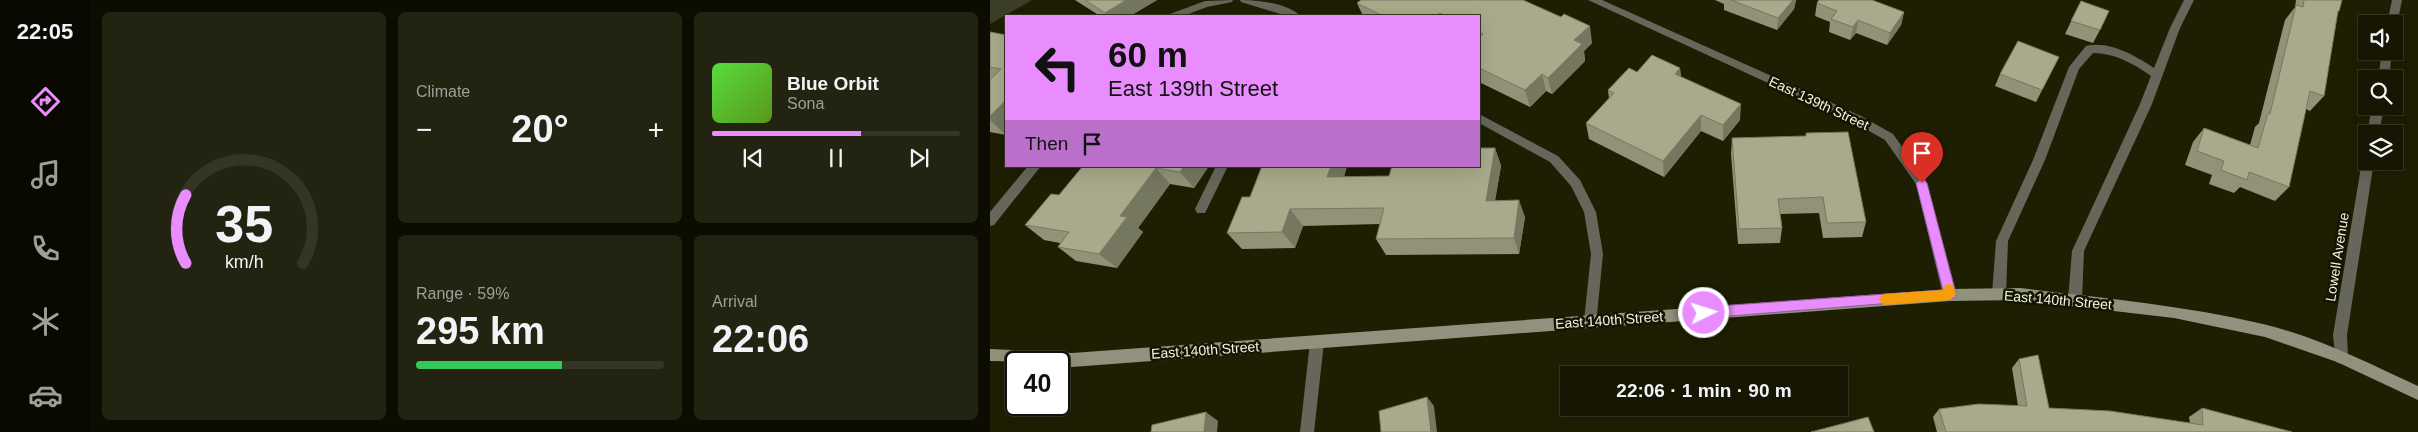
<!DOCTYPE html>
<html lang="en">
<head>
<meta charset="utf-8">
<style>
	:root { --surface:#161602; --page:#232311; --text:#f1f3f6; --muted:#9e9f99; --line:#353524; --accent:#e98dfe }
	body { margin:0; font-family:Arial,sans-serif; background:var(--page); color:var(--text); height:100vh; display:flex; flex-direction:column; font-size:19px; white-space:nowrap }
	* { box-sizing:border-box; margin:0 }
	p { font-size:16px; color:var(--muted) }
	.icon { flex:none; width:28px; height:28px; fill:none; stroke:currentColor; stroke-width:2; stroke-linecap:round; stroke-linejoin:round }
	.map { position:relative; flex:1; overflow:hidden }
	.sheet { display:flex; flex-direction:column; gap:12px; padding:12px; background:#0c0c01; width:900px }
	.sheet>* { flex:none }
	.banner { position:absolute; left:15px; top:15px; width:475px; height:152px; border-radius:0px; box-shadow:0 5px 20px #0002,0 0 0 1px var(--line); background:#e98dfe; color:#111; overflow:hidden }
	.controls { position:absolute; left:1368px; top:15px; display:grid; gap:10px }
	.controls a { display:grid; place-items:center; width:45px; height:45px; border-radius:0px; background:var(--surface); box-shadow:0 5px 20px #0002,0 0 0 1px var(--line); font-size:25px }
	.speed { position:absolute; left:15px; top:351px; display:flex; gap:10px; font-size:25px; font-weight:700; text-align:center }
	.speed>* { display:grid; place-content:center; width:65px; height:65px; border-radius:50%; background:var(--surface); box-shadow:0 5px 20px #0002,0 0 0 1px var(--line); line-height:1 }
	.speed .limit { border:2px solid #111; border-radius:8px; background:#fff; color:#111 }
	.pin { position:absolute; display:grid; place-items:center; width:42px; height:42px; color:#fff; margin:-51px -21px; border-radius:50% 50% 50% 0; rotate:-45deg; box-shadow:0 0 5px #0007 }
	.pin .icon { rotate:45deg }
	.me { position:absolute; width:55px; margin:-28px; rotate:86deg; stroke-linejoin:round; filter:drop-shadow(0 0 4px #0008) }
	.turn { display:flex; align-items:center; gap:18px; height:105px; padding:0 20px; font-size:22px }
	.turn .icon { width:65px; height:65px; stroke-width:2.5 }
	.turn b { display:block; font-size:35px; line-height:42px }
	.then { display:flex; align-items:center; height:48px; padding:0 20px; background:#0003; gap:10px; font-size:19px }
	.big { font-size:38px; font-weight:700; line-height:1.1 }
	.sheet .widget { flex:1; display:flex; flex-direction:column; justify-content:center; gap:8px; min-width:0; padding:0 18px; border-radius:8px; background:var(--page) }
	.sheet .dial { align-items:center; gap:0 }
	.dial svg { height:130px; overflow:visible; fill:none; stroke:var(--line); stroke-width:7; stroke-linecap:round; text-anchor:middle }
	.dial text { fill:var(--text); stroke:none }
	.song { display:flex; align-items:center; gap:15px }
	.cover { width:60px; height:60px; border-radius:8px; background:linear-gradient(135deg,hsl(110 70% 55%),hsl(90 70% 35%)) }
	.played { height:5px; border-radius:2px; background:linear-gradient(90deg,var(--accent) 60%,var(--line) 60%) }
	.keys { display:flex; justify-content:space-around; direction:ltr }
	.heat { display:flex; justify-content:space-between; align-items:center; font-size:28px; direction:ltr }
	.charge { height:8px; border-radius:4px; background:linear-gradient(90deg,#34c759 59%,var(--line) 0) }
	.sheet .tiles { flex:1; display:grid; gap:12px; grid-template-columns:repeat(3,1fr) }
	.widget:first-child { grid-row:span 2 }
	.trip { position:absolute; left:570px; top:366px; width:288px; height:50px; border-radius:0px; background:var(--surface); box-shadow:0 5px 20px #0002,0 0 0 1px var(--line); font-weight:700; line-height:50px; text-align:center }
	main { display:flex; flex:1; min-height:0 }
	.tabs { display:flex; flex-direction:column; width:90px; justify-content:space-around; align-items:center; background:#090901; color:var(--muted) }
	.tabs .icon { width:35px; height:35px }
	.tabs .active { color:var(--accent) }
	.tabs b { font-size:22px; color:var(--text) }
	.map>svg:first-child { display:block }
	.green { fill:#3d3e27 }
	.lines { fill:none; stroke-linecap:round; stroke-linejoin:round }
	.lane { fill:#66675a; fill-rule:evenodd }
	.street { fill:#66675a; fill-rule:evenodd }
	.secondary { fill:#90927d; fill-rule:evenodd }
	.wall { fill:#919278 }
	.shaded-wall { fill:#767761 }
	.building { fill:#a9aa8b; stroke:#767761 }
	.route { fill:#e98dfe; stroke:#975ca5 }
	.slow { fill:#f59e0b }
	.labels { text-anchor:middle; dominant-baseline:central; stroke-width:5; stroke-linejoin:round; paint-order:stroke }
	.street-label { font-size:14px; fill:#f0f1e1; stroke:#141500 }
</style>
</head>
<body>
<main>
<nav class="tabs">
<b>22:05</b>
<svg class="icon active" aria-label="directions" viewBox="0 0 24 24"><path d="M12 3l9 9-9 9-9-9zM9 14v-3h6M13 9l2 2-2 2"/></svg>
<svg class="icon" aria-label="music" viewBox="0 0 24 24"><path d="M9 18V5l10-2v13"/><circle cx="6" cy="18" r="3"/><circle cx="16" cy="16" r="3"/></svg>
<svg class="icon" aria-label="phone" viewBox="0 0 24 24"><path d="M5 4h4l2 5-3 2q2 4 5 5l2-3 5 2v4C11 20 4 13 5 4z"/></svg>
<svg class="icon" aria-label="climate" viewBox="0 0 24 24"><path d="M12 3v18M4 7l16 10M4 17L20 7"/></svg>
<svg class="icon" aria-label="car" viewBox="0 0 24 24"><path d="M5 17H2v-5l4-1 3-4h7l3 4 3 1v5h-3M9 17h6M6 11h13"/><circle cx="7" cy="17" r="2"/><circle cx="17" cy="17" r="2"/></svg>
</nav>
<section class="sheet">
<div class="tiles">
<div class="widget dial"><svg viewBox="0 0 100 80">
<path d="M14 69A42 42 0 1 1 86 69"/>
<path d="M14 69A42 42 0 0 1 14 27" stroke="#e98dfe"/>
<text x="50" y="56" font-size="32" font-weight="700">35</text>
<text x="50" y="72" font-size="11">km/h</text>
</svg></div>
<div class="widget"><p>Climate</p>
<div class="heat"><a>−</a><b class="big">20°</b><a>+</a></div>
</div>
<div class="widget">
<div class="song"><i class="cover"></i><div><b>Blue Orbit</b><p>Sona</p></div></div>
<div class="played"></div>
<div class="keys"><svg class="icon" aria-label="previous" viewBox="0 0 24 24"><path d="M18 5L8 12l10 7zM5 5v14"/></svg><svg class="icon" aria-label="pause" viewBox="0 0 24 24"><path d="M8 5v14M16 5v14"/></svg><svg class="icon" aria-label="next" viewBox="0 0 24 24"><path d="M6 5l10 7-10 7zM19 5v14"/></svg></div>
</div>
<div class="widget"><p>Range · 59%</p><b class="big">295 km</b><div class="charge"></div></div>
<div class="widget"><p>Arrival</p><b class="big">22:06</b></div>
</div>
</section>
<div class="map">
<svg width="1428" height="432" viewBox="0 0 1428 432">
	<rect width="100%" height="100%" fill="#1e1e03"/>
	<path class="green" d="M0 0H42L0 24Z"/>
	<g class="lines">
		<path class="lane" d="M1194 0H1204L1190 28 1162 104 1094 251 1092 300 1090 304 1085 306 1080 304 1078 300 1082 251 1150 104 1161 76C1144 64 1125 53 1103 53L1089 69 1055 160 1018 241 1016 294 1014 298 1009 300 1004 298 1002 294 1006 241 1043 160 1079 67 1096 46C1119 40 1146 56 1164 68L1180 28Z
			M226 166H238L215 213H207L205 209Z"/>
		<path class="street" d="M243 0 242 2 217 7 193 16H179L180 14 215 1Z
			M250 0C266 0 299 3 310 16H297L251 2Z
			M598 0H612L871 116 903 134 936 180 967 295 965 299 960 301 955 299 953 295 926 184 895 140 863 122Z
			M1402 0H1412L1407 24 1404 27V24H1397Z
			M1392 51H1402L1399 79H1388Z
			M1382 106H1394L1389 134H1377Z
			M489 114 568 156 590 180 606 212 613 254 606 325 601 327 596 325 594 321 601 254 594 212 581 186 560 162 489 123Z
			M1376 157V161H1384L1357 335 1358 357 1356 362 1351 364 1346 362 1343 335 1372 161Z
			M38 166H51L4 225 0 226V212Z
			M327 336 332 338 334 342 324 432H310L320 342 322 338Z"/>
		<path class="secondary" d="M1030 288C1112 298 1193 305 1273 324 1327 337 1378 363 1428 386V400L1347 362 1275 337 1184 318 1030 300 960 301 82 367 69 366V362L0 361V349L82 353 960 289Z"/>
	</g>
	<path class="wall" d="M85 0H167L140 16H110Z
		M533 0 602 43 594 51 595 61 562 94 556 91 540 107 489 82V16H373L367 3Z
		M725 0H806L804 9 787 30 734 10V4Z
		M1306 0H1352L1349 11 1347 14 1334 96 1320 111 1316 109 1299 187 1285 201 1250 187 1244 193 1219 184 1222 175 1195 165 1203 142 1214 128 1260 145 1265 127 1269 123 1295 20 1305 7Z
		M1091 1 1110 30 1103 43 1075 34Z
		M827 3 914 12 911 25 897 45 866 33 860 40 839 32 840 22 825 16Z
		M0 32 16 35V135L0 132Z
		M1069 57 1046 102 1005 86 1010 74Z
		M690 68 691 77 750 120 733 141 711 131 674 177 599 139 596 123 619 99 618 90 647 72Z
		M816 133 876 222 872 237 833 238 829 213 790 214 792 228 790 243 748 244 741 154 742 138 816 136Z
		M505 148 511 166 505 201 535 217 529 254 396 255 386 239 390 224 313 226 305 248 252 249 237 233 260 197 272 166H357L354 177 399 176Z
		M93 166H219L204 188 180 184 148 228 153 232 127 268 86 261 68 247 70 243 54 240 35 225 69 195Z
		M1029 359 1059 408 1200 423 1199 417 1212 408 1302 432H947L943 417 949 409 1028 406 1022 368Z"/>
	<path class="shaded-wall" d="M136 0H167L140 16H117L115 13Z
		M803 0H806L804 9 787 30 788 18Z
		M914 12 911 25 897 45 900 33Z
		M868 20 866 33 860 40 863 27Z
		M600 26 602 43 594 51 595 61 562 94 558 78 584 40Z
		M690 68 691 85 685 74Z
		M552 74 556 91 540 107 535 90Z
		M16 100V135L0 120V116Z
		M751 104 750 120 733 141V125Z
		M711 115V131L674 177 673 161Z
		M505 148 511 166 502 217 496 201Z
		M194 166H219L204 188 190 172Z
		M341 166H357L348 194 337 177Z
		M166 168 180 184 148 228 153 232 127 268 109 254 130 216Z
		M529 200 535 217 529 254 524 238Z
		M300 209 313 226 305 248 292 232Z
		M437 397 444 406 447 432H441Z
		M216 412 228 421 227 432H214Z"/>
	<path class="building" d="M95 0H136L115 13Z
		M371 0H533L571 17 574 14 600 26 584 40 592 44 558 78 552 74 535 90 489 68V38L493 34 489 32V16H456L450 13 446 16H393L367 3Z
		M741 0H803L788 18Z
		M829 0H882L914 12 900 33 868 20 863 27 841 19 847 11 827 3Z
		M1314 0H1352L1349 11H1348L1334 96 1320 91 1299 187 1259 172 1257 180 1231 170 1234 161 1207 151 1214 128 1268 148 1278 113 1280 114 1306 5 1313 7Z
		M1091 1 1119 11 1110 30 1081 21Z
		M0 32 16 35V100L0 116V80L11 69 0 67Z
		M1028 41 1069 57 1052 90 1010 74Z
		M662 55 690 68 685 74 751 104 733 125 711 115 673 161 596 123 624 93 618 90 639 68 647 72Z
		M858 132 876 222 837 223 833 197 788 199 792 228 749 229 742 138 816 136V133Z
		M489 148H505L496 201 529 200 524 238 386 239 394 208 300 209 292 232 237 233 252 197H260L272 166H341L337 177 399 176 402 166H489Z
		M93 166H194L190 172 166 168 130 216 137 217 109 254 68 247 79 232 35 225 61 194 69 195Z
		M1048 355 1059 408 1120 411 1213 425 1212 408 1302 432H956L949 409 989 404 1037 406 1029 359Z
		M437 397 441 432H391L389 411Z
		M216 412 214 432H161L162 425Z
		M878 417 884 432H821Z"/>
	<path class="route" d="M932 179 937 183 966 294 965 298 714 318 710 317 708 313 710 309 714 307 953 290 926 183Z"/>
	<path class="slow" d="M959 284 963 285 966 294 960 300 894 305 888 299 894 294 953 290 955 285Z"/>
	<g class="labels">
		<g class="street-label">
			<text transform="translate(829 103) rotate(25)">East 139th Street</text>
			<text transform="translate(1347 257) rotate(-81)">Lowell Avenue</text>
			<text transform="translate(1068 300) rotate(5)">East 140th Street</text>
			<text transform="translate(619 320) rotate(-4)">East 140th Street</text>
			<text transform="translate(215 350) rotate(-4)">East 140th Street</text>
		</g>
	</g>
</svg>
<div class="controls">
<a><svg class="icon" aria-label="sound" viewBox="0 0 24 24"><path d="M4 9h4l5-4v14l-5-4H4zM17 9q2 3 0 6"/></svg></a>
<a><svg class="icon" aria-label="search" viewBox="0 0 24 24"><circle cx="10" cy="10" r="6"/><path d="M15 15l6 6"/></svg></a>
<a><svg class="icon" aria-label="layers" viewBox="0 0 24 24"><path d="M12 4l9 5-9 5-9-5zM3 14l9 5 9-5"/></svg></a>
</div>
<div class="speed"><div class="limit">40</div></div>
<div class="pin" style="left:932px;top:183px;background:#d93025"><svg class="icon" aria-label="arrive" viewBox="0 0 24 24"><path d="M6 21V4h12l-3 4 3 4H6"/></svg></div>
<svg class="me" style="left:714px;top:313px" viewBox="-20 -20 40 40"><circle r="17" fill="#e98dfe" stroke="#fff" stroke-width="3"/><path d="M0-11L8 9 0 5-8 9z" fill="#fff"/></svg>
<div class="trip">22:06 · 1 min · 90 m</div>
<div class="banner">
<div class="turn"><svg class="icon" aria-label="left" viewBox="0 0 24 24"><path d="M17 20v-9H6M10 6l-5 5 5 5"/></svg><div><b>60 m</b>East 139th Street</div></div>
<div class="then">Then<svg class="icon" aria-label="arrive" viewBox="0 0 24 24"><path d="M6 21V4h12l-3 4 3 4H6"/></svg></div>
</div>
</div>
</main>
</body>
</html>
